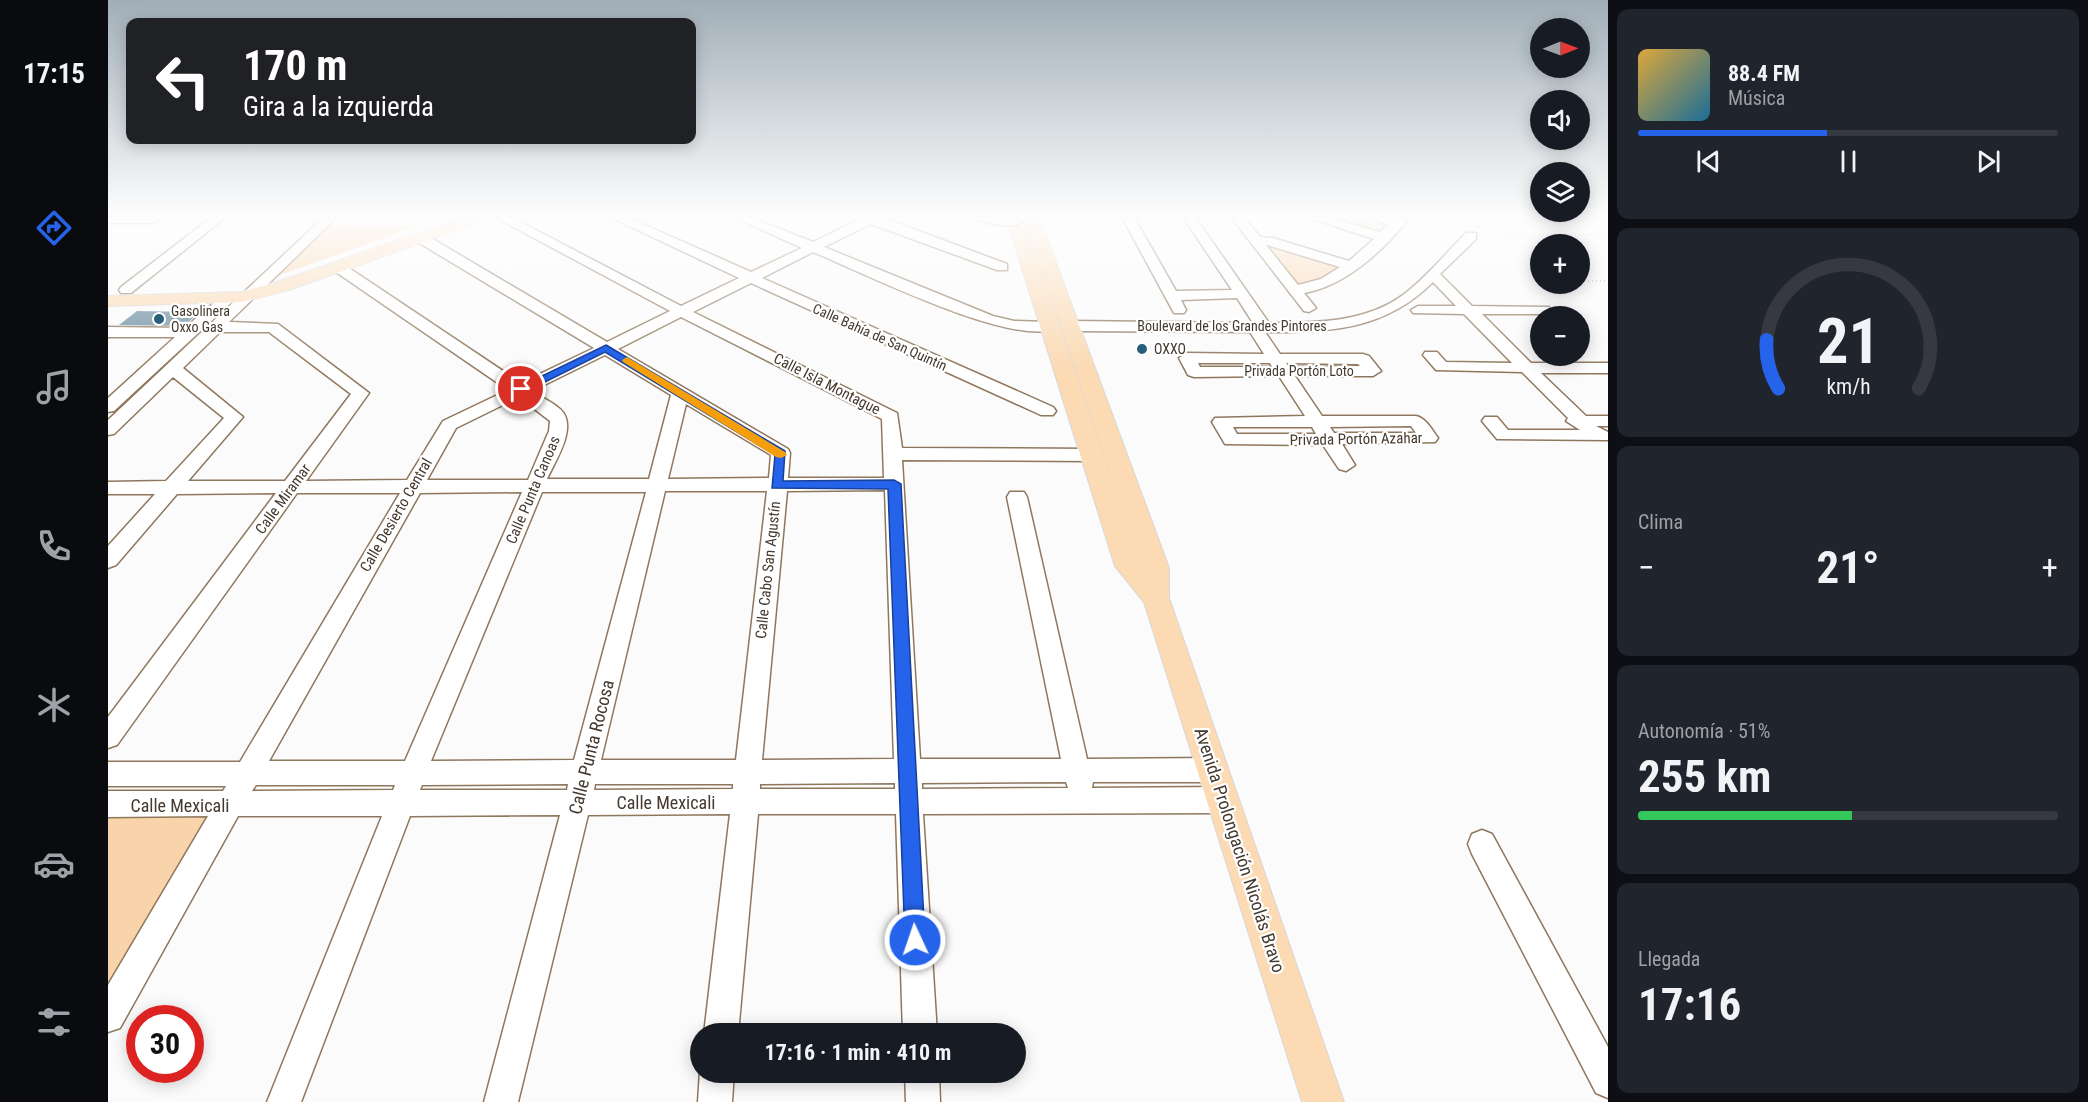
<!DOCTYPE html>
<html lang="es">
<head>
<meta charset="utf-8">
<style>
	:root { --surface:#171b24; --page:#20242c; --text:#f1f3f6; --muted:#9ea1a6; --line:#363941; --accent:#2563eb }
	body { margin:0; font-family:"Roboto Condensed",sans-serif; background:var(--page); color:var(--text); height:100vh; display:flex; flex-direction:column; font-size:22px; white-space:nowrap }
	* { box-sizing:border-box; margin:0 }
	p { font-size:20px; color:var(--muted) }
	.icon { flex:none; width:33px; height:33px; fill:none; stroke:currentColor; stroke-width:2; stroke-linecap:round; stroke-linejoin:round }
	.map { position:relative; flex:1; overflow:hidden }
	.panel { display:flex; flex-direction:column; gap:9px; padding:9px; background:#0d0f14; width:480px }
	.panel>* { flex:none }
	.hud { position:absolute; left:18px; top:18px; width:570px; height:126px; border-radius:12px; box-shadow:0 3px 15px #0003; background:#202124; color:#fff; overflow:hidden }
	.needle { width:39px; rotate:89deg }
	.fabs { position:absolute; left:1422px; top:18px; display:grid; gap:12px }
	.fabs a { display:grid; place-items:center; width:60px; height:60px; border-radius:50%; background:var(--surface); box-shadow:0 3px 15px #0003; font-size:30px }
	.speed { position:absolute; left:18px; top:1005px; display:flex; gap:12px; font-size:30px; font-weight:700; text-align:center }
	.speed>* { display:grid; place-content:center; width:78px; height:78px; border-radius:50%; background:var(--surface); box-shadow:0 3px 15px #0003; line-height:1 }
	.speed .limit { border:9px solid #d22; background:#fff; color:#111 }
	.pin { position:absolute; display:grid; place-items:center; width:51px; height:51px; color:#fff; margin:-26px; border:3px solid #fff; border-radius:50%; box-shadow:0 2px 6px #0007 }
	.me { position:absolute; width:66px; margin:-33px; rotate:357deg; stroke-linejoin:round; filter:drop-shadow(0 0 4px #0008) }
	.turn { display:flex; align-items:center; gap:21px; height:126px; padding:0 18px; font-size:27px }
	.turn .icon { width:78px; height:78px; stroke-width:2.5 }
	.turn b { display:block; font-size:42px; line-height:51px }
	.big { font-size:45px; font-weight:700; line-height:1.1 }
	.panel .card { flex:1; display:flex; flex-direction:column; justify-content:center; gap:9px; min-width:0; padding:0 21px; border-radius:12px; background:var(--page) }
	.panel .dial { align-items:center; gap:0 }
	.dial svg { height:156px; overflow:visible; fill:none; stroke:var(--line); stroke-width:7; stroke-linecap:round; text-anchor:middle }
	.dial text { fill:var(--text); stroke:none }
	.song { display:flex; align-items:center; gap:18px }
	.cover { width:72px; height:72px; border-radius:9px; background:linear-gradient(135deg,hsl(40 70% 55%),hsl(200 70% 35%)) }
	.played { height:6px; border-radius:3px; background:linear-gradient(90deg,var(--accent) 45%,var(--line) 45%) }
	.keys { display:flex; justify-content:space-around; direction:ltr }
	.heat { display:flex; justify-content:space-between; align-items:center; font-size:33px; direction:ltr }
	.charge { height:9px; border-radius:4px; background:linear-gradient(90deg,#34c759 51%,var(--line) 0) }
	.trip { position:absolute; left:582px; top:1023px; width:336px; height:60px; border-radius:30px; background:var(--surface); box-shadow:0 3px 15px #0003; font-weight:700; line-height:60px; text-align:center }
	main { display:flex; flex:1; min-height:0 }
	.menu { display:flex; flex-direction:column; width:108px; justify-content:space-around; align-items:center; background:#090b0e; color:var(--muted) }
	.menu .icon { width:42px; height:42px }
	.menu .current { color:var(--accent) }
	.menu b { font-size:27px; color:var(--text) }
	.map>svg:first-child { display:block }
	.green { fill:#f9d4aa }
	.building { fill:#698b9e }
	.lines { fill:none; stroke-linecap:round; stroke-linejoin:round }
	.minor-casing { stroke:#8f775d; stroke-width:3 }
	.major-casing { stroke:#dad7d5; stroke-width:2 }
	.path { stroke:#b2ada9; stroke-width:2; stroke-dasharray:1 3; stroke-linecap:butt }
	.minor { fill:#fff; fill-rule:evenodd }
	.major { fill:#fbdab4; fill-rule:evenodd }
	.route { fill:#2563eb; stroke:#184099; stroke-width:1.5 }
	.slow { fill:#f59e0b }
	.poi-dot { fill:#285f7a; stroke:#fff; stroke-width:2 }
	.labels { text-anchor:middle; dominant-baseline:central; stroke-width:4.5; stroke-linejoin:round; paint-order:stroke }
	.far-poi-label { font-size:14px; fill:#44392e; stroke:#fff; text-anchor:start }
	.far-street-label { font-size:14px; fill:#44392e; stroke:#fff }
	.street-label { font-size:15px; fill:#44392e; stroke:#fff }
	.near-street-label { font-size:18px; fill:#44392e; stroke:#fff }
</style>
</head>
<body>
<main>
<nav class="menu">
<b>17:15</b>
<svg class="icon current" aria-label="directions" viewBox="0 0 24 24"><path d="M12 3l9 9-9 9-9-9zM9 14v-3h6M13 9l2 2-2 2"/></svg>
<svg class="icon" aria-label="music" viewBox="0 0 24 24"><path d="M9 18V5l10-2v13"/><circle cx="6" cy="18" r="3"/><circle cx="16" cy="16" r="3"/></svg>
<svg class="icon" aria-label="phone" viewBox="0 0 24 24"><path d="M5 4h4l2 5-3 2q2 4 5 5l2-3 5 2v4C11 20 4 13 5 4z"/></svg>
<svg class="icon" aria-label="climate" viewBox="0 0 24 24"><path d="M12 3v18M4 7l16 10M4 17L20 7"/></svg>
<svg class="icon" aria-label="car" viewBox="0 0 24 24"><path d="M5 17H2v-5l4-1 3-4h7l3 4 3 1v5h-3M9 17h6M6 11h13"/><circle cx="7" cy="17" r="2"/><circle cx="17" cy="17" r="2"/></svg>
<svg class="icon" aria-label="filters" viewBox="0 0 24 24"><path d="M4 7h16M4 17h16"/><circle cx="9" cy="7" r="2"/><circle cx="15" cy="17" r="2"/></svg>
</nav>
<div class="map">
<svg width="1500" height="1102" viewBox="0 0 1500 1102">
	<rect width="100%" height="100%" fill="#fbfbfb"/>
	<path class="green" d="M1221 217H1259L1278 223 1266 234Z
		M219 225 310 226 163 278Z
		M1153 244H1163L1234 266 1227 275 1187 288Z
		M0 814 101 815 0 994Z"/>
	<path class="building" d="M29 311 87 312 85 318 76 326 11 325Z"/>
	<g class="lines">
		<defs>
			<path id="minor" d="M0 217H54L45 223H0Z
				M104 217H118L23 293H13L11 290 13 287Z
				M216 217H229L121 322 170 324 261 393 198 481 299 480 335 421 400 390 225 270V264H235L413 383 486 348 308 241V235H318L499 342 562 311 387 217H403L573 306 631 278 502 217H519L643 272 694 248 625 217H642L705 242 752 219 751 217H773L899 264V270H889L763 224 716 247 885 316 906 321 940 322 945 324 948 327 945 330C895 343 758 274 705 252L654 278 945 407 948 411 945 415H933L643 283 585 312 789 413 794 448 983 449 992 455 983 461 794 460 812 759H953L899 497 902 492H916L919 497 979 759 1106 758 1115 762 1119 770 1115 778 1106 782H985L984 788 1115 787 1125 791 1129 800 1125 809 1115 813 815 814 829 1034H795L788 814H650L630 1034H596L622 814 480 815 410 1102H376L452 815 302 816 193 1102H159L274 816H130L12 1028 0 1032V985L100 816 0 817V791H115L118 786H0V762H132L292 493H189L9 745 0 748V717L168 493 69 494 8 565 0 568V546L47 494H0V482L58 481 116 418 65 377 6 434 0 435V420ZM573 317 774 419 776 478H680L682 453 680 449 510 349ZM112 332H161L243 394 177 481H80L135 417 75 368ZM497 355 563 395 541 479H439C447 461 471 426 452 409 444 402 433 397 424 391ZM411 397 442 421 441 431 420 480H319L348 428ZM578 404 663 455 661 478 560 479ZM777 490 786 759 654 760 679 491ZM557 491H659L628 760H493ZM414 492 297 761H161L312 493ZM434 492H538L466 760 323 761ZM958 782 960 788 814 789V783ZM787 783V789H652V784ZM460 784 459 790H312L314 785ZM487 784H625V789L486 790ZM148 785H287L285 790 144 791Z
				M867 217H900L914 222C906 229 875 224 867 217Z
				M1014 217H1026L1068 291 1124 290 1075 217H1087L1161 323C1206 323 1257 323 1295 295 1318 278 1338 253 1358 233H1368V239L1332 274 1364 306 1441 307 1443 310 1436 314H1374L1423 363H1500V373H1433L1478 416H1500V426H1488L1500 432V440L1389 439 1374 421 1377 417H1389L1400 430H1472L1458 421 1460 418 1414 372 1328 370 1315 355 1317 352H1329L1338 362 1404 363 1356 314 1305 313 1303 310 1310 306H1348L1325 282C1277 330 1221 333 1157 332L1172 354H1255L1261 356 1273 371 1265 376H1187L1214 416H1308C1318 418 1324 430 1330 438L1327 442 1234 444 1247 465 1238 471 1231 469 1215 445 1117 444 1104 422 1107 418 1197 416 1171 376 1086 377 1080 375 1071 358 1079 353 1156 354 1142 332 962 331 954 326 962 321 1145 323 1129 298 1073 300 1078 310 1076 313H1066ZM1090 363H1162L1164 367H1092ZM1178 363 1250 364 1252 366 1181 367ZM1303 426 1308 433H1226L1222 427ZM1125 427H1204L1208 434H1129Z
				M1123 217H1136L1152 237 1165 238 1241 261 1266 239 1199 217H1219L1272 232 1281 225 1262 217H1302C1277 249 1238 286 1196 293L1208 308 1201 312 1196 311ZM1158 245H1159L1232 267 1213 279 1190 285Z
				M121 293 128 297 126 300 6 411 0 412V398L67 337H0V327L77 328 116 294Z
				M1374 830 1384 834 1500 1047V1098L1488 1093 1364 854 1360 844 1364 834Z
				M592 1071 626 1072 624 1102H590Z
				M797 1072H831L832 1102H798Z"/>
			<path id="major" d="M357 217H380L377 220 181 290 133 302 0 306V296L133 292 169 282Z
				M915 217H931L1061 568V598L1236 1102H1194L1036 602 1007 566 902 230 904 227H916L918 230 1034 565Z"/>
		</defs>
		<use href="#minor" class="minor-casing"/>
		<use href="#major" class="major-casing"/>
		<path class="path" d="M1486 217 1500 227
			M1371 227 1381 217
			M1395 234 1500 235
			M1472 281H1500"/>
		<use href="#minor" class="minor"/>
		<use href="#major" class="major"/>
	</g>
	<linearGradient id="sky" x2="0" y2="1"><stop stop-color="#a1aeb8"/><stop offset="0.58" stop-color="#fdfdfd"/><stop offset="1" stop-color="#fdfdfd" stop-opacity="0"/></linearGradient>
	<rect width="1500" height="371" fill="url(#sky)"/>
	<path class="route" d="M498 345 677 451 675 481 786 480 793 484 817 940 814 948 807 951 800 948 797 940 780 489 664 488 667 455 497 352 417 392 407 389Z"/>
	<path class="slow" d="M519 357 677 452 679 455 673 458 668 457 515 362 514 360Z"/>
	<g class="poi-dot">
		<circle cx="51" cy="319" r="6"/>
		<circle cx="1034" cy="349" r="6"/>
	</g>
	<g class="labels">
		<g class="far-poi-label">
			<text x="63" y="311">Gasolinera<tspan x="63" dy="16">Oxxo Gas</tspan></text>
			<text x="1046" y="349">OXXO</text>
		</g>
		<g class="far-street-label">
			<text x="1124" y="326">Boulevard de los Grandes Pintores</text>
			<text transform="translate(772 337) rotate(24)">Calle Bahía de San Quintín</text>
			<text x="1191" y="371">Privada Portón Loto</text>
		</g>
		<g class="street-label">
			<text transform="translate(719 384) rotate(27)">Calle Isla Montague</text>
			<text transform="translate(1248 439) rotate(-1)">Privada Portón Azahar</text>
			<text transform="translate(425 490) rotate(-67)">Calle Punta Canoas</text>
			<text transform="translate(175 499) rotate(-54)">Calle Miramar</text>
			<text transform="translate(288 515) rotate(-60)">Calle Desierto Central</text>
			<text transform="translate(660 570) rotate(-84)">Calle Cabo San Agustín</text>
		</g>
		<g class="near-street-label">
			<text transform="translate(483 747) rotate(-76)">Calle Punta Rocosa</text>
			<text x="558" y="802">Calle Mexicali</text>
			<text x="72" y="805">Calle Mexicali</text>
			<text transform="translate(1132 850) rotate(72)">Avenida Prolongación Nicolás Bravo</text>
		</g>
	</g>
</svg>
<div class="fabs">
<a><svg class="needle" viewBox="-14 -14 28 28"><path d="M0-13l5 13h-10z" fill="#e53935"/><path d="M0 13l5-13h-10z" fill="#9ea1a6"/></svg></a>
<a><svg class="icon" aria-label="sound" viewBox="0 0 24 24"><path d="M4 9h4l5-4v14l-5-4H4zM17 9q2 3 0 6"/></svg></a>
<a><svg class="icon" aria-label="layers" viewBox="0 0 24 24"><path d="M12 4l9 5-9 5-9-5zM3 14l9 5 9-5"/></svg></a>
<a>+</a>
<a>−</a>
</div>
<div class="speed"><div class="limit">30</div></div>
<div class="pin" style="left:413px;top:389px;background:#d93025"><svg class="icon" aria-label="arrive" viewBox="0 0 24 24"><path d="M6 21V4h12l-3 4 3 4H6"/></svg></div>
<svg class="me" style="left:807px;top:940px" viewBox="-20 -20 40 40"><circle r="17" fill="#2563eb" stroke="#fff" stroke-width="3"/><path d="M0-11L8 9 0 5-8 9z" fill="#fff"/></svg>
<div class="trip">17:16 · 1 min · 410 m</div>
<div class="hud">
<div class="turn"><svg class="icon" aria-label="left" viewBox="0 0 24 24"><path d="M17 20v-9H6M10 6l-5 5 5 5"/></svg><div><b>170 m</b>Gira a la izquierda</div></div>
</div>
</div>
<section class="panel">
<div class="card">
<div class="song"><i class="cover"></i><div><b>88.4 FM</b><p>Música</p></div></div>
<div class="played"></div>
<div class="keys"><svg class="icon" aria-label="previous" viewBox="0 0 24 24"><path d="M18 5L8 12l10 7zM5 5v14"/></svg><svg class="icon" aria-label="pause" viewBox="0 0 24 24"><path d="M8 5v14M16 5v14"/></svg><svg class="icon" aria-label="next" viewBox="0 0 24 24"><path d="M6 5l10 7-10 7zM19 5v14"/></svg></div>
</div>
<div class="card dial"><svg viewBox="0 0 100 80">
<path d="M14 69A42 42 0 1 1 86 69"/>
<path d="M14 69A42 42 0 0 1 8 44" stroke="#2563eb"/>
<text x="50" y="56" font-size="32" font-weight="700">21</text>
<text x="50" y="72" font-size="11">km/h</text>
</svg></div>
<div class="card"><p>Clima</p>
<div class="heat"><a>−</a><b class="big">21°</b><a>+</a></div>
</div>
<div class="card"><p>Autonomía · 51%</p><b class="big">255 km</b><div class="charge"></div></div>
<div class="card"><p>Llegada</p><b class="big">17:16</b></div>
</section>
</main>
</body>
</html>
